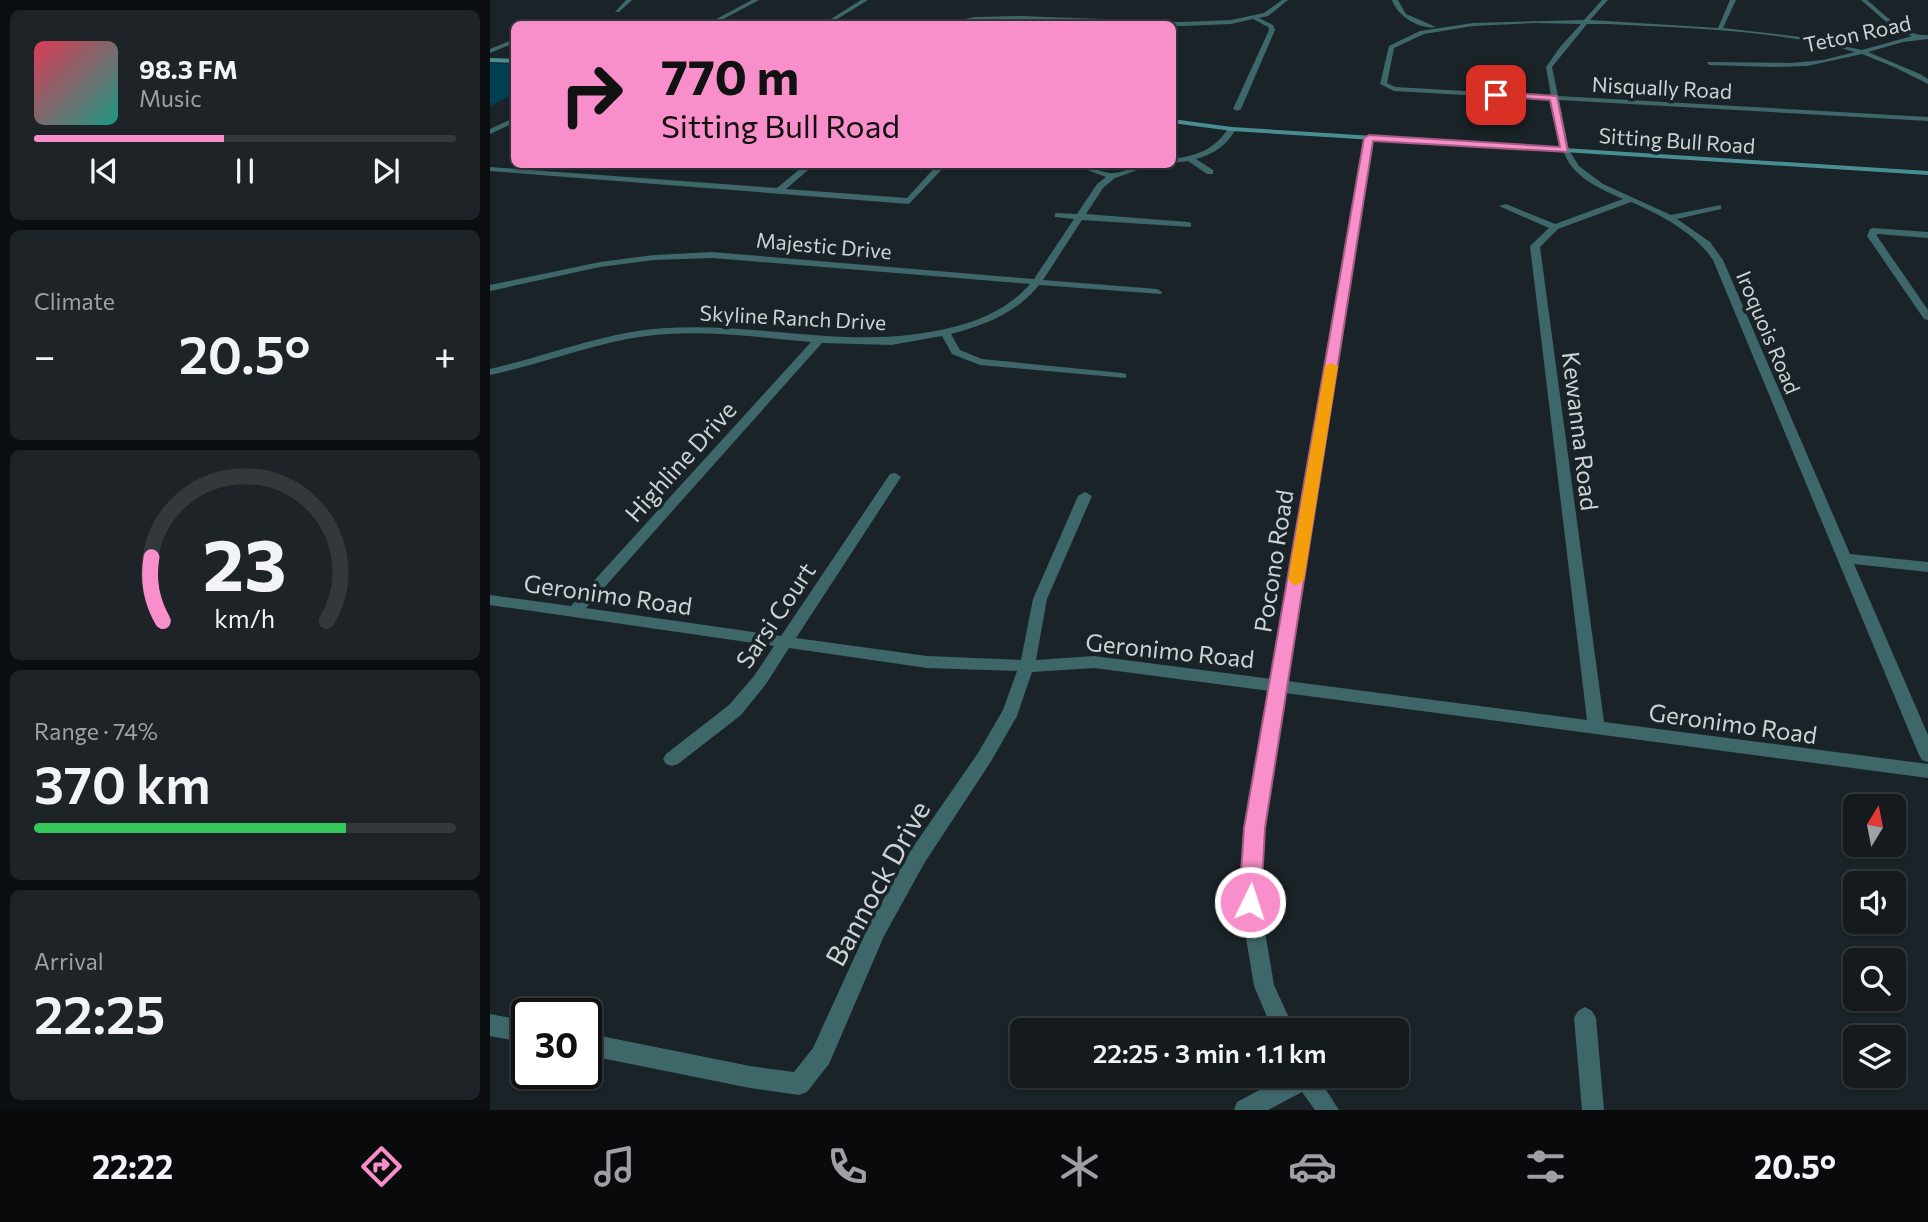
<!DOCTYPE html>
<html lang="en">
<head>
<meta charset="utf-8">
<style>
	:root { --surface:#141a1d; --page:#1d2326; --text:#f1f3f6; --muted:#9da1a4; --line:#33383b; --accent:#f98fca }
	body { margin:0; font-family:Commissioner,sans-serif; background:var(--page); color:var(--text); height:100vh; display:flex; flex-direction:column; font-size:26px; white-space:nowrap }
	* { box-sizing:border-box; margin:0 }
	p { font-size:23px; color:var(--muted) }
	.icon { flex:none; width:38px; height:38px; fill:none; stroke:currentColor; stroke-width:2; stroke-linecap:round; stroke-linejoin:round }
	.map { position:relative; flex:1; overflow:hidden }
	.side { display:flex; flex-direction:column; gap:10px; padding:10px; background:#0b0e10; width:490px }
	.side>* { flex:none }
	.guide { position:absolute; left:21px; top:21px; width:665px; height:147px; border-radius:10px; box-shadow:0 2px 5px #0004,0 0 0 2px var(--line); background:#f98fca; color:#111; overflow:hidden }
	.needle { width:46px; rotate:10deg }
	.controls { position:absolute; left:1353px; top:794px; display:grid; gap:14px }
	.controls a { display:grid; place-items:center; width:63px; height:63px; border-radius:10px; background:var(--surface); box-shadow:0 2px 5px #0004,0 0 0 2px var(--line); font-size:35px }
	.speed { position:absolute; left:21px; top:998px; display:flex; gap:14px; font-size:35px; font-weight:700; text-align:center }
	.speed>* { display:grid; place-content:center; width:91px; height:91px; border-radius:50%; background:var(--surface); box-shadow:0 2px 5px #0004,0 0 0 2px var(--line); line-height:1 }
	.speed .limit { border:4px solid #111; border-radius:10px; background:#fff; color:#111 }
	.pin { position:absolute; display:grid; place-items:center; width:60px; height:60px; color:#fff; margin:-30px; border-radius:14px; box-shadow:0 4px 10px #0006 }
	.me { position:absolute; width:77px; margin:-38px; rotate:4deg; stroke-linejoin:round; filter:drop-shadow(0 0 5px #0008) }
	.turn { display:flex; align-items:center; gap:24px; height:147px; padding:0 35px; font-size:32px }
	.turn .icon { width:91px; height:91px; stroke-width:2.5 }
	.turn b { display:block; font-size:49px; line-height:60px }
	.big { font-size:52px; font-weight:600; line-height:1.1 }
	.side .tile { flex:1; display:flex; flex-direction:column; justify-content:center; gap:10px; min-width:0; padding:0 24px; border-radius:10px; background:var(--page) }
	.side .dial { align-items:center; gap:0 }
	.dial svg { height:182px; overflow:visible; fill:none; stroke:var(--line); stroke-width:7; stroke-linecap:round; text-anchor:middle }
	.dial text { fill:var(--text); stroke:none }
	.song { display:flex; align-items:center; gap:21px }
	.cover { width:84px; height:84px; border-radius:10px; background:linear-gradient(135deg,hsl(350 70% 55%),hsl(170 70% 35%)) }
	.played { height:7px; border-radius:4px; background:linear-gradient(90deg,var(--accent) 45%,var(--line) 45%) }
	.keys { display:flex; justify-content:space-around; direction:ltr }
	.heat { display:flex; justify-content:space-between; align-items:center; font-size:38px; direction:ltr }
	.charge { height:10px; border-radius:5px; background:linear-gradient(90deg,#34c759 74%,var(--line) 0) }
	.trip { position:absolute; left:520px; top:1018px; width:399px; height:70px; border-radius:10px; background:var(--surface); box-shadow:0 2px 5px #0004,0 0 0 2px var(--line); font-weight:600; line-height:70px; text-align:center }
	.tab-bar { display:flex; height:112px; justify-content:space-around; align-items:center; background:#080a0c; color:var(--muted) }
	.tab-bar .icon { width:49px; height:49px }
	.tab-bar .current { color:var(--accent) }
	.tab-bar b { font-size:32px; color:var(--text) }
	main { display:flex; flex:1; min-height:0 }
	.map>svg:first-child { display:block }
	.green { fill:#004053 }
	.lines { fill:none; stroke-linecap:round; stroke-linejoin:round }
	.street { fill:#3e676a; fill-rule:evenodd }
	.secondary { fill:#498e93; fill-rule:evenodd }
	.route { fill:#f98fca; stroke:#a25d83; stroke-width:2 }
	.slow { fill:#f59e0b }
	.labels { text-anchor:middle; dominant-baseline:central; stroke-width:7; stroke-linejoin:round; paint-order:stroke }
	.far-street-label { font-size:21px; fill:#cdd3d5; stroke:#1a2327 }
	.street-label { font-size:24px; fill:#cdd3d5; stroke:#1a2327 }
	.near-street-label { font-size:28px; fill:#cdd3d5; stroke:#1a2327 }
</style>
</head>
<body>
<main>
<section class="side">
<div class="tile">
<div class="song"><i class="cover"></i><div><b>98.3 FM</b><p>Music</p></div></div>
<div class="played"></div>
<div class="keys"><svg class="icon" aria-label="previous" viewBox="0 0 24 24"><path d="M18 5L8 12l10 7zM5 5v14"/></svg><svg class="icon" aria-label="pause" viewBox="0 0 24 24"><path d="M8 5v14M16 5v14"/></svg><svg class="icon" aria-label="next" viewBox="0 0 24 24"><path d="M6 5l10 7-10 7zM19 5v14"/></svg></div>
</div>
<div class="tile"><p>Climate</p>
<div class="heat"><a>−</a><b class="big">20.5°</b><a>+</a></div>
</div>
<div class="tile dial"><svg viewBox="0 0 100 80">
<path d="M14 69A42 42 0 1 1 86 69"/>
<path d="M14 69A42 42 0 0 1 9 41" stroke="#f98fca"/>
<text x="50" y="56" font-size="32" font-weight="700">23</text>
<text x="50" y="72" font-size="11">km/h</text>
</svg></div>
<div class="tile"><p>Range · 74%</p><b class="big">370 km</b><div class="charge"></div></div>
<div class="tile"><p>Arrival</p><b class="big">22:25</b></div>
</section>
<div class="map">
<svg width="1438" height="1110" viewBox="0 0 1438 1110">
	<rect width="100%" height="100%" fill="#1a2327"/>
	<path class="green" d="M0 63 24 64V94L0 106Z"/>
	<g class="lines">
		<path class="street" d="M136 0H142L129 12H125Z
			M262 0H269L224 24H217Z
			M371 0H378L339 24H333Z
			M792 0H798L778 16 769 18 783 25 785 30 751 109 747 111 743 109 779 30 778 27 763 19 741 24 693 26 530 20 451 24 485 17 530 16 693 22 741 20 774 13Z
			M902 0H908L916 14 946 27C930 30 907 16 902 0Z
			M1112 0H1118L1100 20 1228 28 1240 0H1246L1233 28 1311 37 1372 50 1422 36 1401 26 1371 0H1377C1394 14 1415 37 1438 35V39L1413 42 1378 52 1430 74 1438 79V84L1404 67 1372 54 1317 66 1284 67 1219 65 1217 62 1301 63 1333 60 1365 52C1291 30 1194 28 1117 24H1097L1062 67 1068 96 1438 117V121L1069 100 1079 150 1089 166 1113 184 1181 215 1231 205V209L1187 219 1220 242 1233 260 1360 554 1438 562V572L1364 564 1438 735V762L1432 760 1429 755 1223 260C1204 232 1171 215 1141 202L1068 229 1050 247 1114 722 1438 764V778L795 693 774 828 770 902 784 985 805 1031H783L764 986 750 902 756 828 780 691 604 668 542 672 527 716 500 763 435 862 394 936 339 1064 317 1092 309 1095 260 1088 96 1055V1033L260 1066 304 1072 323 1048 380 923 421 850 488 753 513 710 527 671 437 668 299 648 276 684 251 715 188 764 182 766 176 764 173 759 176 754 239 705 264 676 284 646 0 605V595L81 606 321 342C266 337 211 329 156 336 103 343 52 364 0 375V369C58 356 116 331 176 328 276 322 367 353 467 326 494 319 521 306 540 284L222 258 164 260 110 267 0 291V285L110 262 164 255 222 252 544 279 584 219 565 217V213L587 214 607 184 616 177 581 164C596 164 606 171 620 173 631 174 650 164 665 164L625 178 613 188 596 214 698 222 701 223V227L592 220 553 280 667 289 672 292 671 294 549 285C527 313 495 325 461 334L470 350 492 359 632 373 636 374V378L490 365 462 354 452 336 401 345 332 343 96 608 291 636 400 474 405 473 411 477 306 638 437 656 531 660 543 599 588 496 595 492 602 496 557 599 546 660 604 656 782 679 875 138 882 136 797 681 1097 720 1040 246 1059 228 1009 206 1016 204 1065 224 1133 199C1073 173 1073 161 1062 100L904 91 890 84 899 46 930 31 983 23 1094 20ZM1046 23 1091 24 1070 47 1056 67 1061 96 905 87 897 83 904 48 934 34 983 26Z
			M24 39V43L0 53V49Z
			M24 118V123L0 134V129Z
			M739 127 746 129C736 146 724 154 706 159L723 170V174H717L698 161 682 163V159C707 156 726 149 739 127Z
			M316 164H325L296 189 417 198 448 164H457L419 204 0 171V167L287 188Z
			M1383 228 1438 232V238L1387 234V236L1438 310V320L1434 319 1377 236 1380 229Z
			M1095 1007 1102 1011 1106 1018 1114 1110H1092L1084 1018 1088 1011Z
			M0 1014 37 1021V1043L0 1036Z
			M796 1076H827L849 1110H825L812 1092 778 1110H744L747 1102Z"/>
		<path class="secondary" d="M0 58 24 59V63L0 62Z
			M682 119 742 127 1438 171V175L742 131 682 123Z"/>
	</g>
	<path class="route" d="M1006 92 1067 96 1078 152 883 141 775 828 771 902 768 909 760 912 752 909 749 902 754 828 874 138 879 135 1070 147 1060 100 1003 96Z"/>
	<path class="slow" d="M841 363 848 366 814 580 806 586 798 580 835 366Z"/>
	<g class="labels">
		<g class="far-street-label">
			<text transform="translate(1367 33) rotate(-12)">Teton Road</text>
			<text transform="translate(1172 87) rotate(3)">Nisqually Road</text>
			<text transform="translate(1187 140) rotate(4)">Sitting Bull Road</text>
			<text transform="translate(334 245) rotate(5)">Majestic Drive</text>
			<text transform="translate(303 317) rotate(3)">Skyline Ranch Drive</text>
			<text transform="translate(1279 332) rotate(67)">Iroquois Road</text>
		</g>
		<g class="street-label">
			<text transform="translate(1091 431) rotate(83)">Kewanna Road</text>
			<text transform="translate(190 461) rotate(-48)">Highline Drive</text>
			<text transform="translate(783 561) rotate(-81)">Pocono Road</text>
			<text transform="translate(118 594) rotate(8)">Geronimo Road</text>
			<text transform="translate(285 615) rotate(-56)">Sarsi Court</text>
			<text transform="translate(680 650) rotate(6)">Geronimo Road</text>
			<text transform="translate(1243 723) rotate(8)">Geronimo Road</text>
		</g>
		<g class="near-street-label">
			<text transform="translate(387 883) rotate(-61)">Bannock Drive</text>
		</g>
	</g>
</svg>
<div class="controls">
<a><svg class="needle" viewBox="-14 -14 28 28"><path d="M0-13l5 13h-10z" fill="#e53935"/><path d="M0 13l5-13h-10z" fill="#9da1a4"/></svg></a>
<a><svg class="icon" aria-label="sound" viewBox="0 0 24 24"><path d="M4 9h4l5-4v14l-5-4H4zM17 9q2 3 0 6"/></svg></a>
<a><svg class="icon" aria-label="search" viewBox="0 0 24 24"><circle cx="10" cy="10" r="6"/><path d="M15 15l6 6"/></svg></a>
<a><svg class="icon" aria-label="layers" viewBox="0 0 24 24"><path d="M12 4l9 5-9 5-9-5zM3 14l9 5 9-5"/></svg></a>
</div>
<div class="speed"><div class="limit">30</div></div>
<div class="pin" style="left:1006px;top:95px;background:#d93025"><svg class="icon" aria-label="arrive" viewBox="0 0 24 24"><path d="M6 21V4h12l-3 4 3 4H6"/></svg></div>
<svg class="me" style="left:760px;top:902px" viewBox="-20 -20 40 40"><circle r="17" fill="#f98fca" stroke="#fff" stroke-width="3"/><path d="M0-11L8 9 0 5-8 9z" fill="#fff"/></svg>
<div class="trip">22:25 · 3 min · 1.1 km</div>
<div class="guide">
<div class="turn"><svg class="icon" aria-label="right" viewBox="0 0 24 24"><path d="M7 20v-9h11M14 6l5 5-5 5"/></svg><div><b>770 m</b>Sitting Bull Road</div></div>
</div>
</div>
</main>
<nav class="tab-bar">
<b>22:22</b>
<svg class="icon current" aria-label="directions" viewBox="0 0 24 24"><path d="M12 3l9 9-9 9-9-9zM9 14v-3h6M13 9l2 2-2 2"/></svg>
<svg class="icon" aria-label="music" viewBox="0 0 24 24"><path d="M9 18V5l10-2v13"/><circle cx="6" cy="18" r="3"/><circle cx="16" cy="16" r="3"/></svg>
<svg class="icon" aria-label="phone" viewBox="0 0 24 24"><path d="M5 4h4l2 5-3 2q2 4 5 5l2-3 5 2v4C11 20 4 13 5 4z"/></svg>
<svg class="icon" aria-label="climate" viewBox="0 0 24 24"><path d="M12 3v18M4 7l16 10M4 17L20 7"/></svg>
<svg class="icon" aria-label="car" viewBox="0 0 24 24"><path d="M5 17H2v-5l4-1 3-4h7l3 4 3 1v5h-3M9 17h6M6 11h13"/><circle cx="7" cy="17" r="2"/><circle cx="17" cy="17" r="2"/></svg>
<svg class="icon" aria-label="filters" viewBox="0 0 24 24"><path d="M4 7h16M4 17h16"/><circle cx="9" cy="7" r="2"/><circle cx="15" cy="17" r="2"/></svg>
<b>20.5°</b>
</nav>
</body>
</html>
